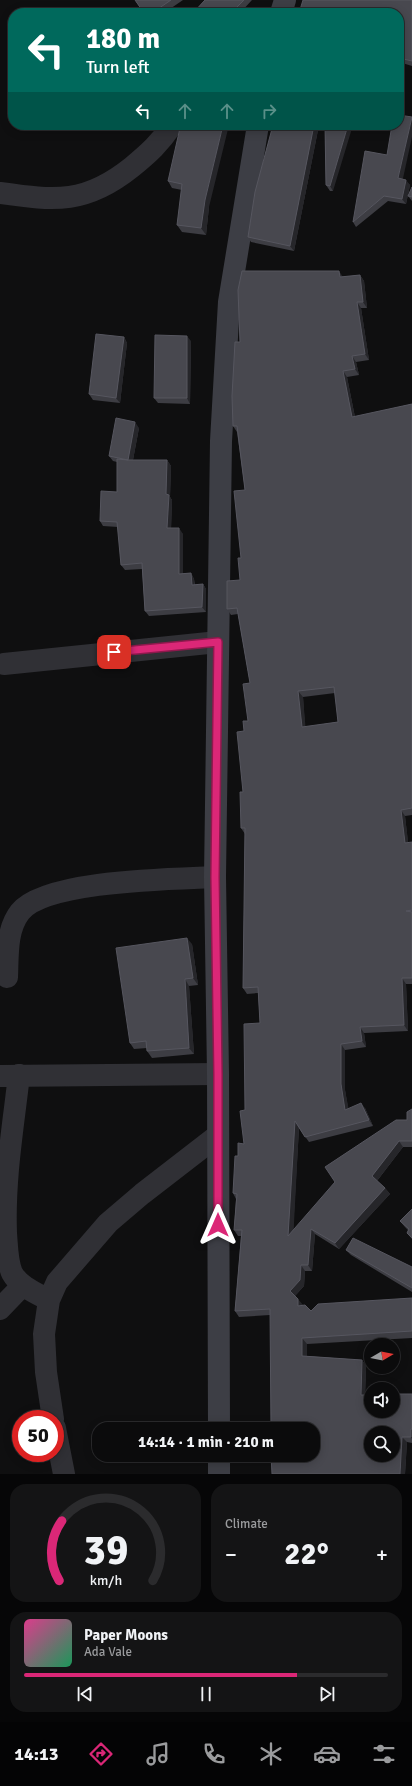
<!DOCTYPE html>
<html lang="en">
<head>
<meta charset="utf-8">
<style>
	:root { --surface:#0b0b0c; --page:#141415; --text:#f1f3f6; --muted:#9a9b9d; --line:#2b2b2d; --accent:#db2777 }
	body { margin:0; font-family:Signika,sans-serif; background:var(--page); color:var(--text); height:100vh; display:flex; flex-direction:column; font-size:15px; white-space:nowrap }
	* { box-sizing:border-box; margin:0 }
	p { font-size:13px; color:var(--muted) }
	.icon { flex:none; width:22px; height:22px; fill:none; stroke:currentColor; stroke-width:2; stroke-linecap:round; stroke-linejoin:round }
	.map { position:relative; height:1474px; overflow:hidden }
	.drawer { display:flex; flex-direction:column; gap:10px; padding:10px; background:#060607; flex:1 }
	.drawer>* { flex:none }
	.guide { position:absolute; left:8px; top:8px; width:396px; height:122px; border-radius:16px; box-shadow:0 2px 10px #0003,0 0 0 1px var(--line); background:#00695c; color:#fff; overflow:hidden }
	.needle { width:26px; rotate:80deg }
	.tools { position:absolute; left:364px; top:1338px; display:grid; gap:8px }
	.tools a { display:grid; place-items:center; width:36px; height:36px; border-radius:50%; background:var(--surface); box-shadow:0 2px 10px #0003,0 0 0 1px var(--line); font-size:20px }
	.speed { position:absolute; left:12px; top:1410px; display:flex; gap:8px; font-size:20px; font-weight:700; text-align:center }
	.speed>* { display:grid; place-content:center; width:52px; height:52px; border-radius:50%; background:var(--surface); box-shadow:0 2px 10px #0003,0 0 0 1px var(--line); line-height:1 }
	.speed .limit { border:6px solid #d22; background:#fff; color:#111 }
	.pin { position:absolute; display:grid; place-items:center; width:34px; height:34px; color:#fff; margin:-17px; border-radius:8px; box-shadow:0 2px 6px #0006 }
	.me { position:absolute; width:44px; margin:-22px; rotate:0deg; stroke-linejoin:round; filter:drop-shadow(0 0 3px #0008) }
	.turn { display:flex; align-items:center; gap:14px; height:84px; padding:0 12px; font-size:18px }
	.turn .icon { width:52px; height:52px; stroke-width:2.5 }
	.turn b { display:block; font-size:28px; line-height:34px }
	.lanes { display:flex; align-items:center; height:38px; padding:0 12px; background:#0003; justify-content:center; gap:20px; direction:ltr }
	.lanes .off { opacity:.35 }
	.big { font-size:30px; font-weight:800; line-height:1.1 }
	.drawer .widget { flex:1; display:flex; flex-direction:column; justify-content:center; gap:6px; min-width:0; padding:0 14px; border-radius:16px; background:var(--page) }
	.drawer .dial { align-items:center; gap:0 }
	.dial svg { height:104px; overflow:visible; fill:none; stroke:var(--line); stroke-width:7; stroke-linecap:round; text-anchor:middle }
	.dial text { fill:var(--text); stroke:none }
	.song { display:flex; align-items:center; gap:12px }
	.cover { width:48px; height:48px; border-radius:6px; background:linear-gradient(135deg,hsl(330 70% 55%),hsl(150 70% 35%)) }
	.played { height:4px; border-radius:2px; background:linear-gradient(90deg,var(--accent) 75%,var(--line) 75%) }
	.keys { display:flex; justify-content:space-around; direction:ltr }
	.heat { display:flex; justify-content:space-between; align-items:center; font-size:22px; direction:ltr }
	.drawer .tiles { flex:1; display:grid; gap:10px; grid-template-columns:1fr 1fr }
	.widget:last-child { grid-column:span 2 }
	.trip { position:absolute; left:92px; top:1422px; width:228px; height:40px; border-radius:16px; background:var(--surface); box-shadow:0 2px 10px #0003,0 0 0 1px var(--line); font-weight:800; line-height:40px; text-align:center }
	.dock { display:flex; height:64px; justify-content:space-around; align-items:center; background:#040405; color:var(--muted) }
	.dock .icon { width:28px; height:28px }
	.dock .active { color:var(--accent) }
	.dock b { font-size:18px; color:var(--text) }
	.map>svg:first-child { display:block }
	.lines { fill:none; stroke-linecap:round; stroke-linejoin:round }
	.street { stroke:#303035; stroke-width:22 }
	.secondary { stroke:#3d3e45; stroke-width:22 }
	.wall { fill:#3d3d43; fill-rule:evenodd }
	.shaded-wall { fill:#26262a }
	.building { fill:#48484f; stroke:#56565f; fill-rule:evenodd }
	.route-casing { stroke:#8e194d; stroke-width:10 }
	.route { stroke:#db2777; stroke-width:7 }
</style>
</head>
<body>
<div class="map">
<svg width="412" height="1474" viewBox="0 0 412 1474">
	<rect width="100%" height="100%" fill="#0f0f10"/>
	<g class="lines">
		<path class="street" d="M0 193C56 201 86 204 132 167 149 153 160 143 172 125
			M4 664 218 642
			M7 977C8 956 6 930 20 912 45 880 174 879 215 877
			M19 1075C13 1128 4 1179 6 1233 7 1245 7 1262 12 1273 19 1286 36 1293 49 1300
			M0 1076 218 1074
			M0 1309 23 1285
			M53 1419 46 1372 44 1334 49 1300 57 1282 108 1223 142 1194 217 1136
			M55 1428 64 1474"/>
		<path class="secondary" d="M281 13 285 0
			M219 1429 218 1074 215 877 221 441 229 302 258 125
			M219 1455V1474"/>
	</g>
	<path class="wall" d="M135 0H183L164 13H144Z
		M205 0H252L240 13H193Z
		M412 0V66L399 62V13Z
		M268 125H319L294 251 251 242 248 237 272 129 270 128Z
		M325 125 333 191H330L326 185Z
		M183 129 209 207 206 235 182 232 177 225 182 190 172 188 168 181Z
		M403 179 410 185 406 204 388 201 356 227 353 222Z
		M412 187V201L408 196Z
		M360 275 364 281 367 308H361L369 360 356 362 359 375 347 377 355 417 412 404V815L405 816 408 843 412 842V984H406L408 1031 364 1033 366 1047 345 1050V1090L348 1108H365L373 1126 309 1142 299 1128 293 1231 407 1120 412 1109V1147H403L377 1181 385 1188 390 1194 339 1249 315 1234 312 1271H305L304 1286 295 1296 302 1305 311 1311 412 1298V1338L307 1344V1356L362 1360 366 1366 365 1395 412 1394V1443L407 1442 405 1474 270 1315 239 1317 235 1311 241 1236H238L234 1230 236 1199 233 1193 238 1156 244 1144 245 1110 260 1023 258 993 247 994 243 988 245 834 241 828 243 792 244 731 248 721 250 683 238 614 231 615 227 609 240 580 245 490 237 432 233 426 240 342 343 277ZM335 693 338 722 305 727 303 697Z
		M124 337 127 343 120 403 93 400 89 394Z
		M191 341 190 404 158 403 154 398Z
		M139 428 133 460H167L171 466 170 497 172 500 171 528 183 534V574L191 573 194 579 195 585 203 584 206 589V612L149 616 145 611 142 569 125 570 121 565 118 527 103 526 100 521 117 492V462L113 461 109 456Z
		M192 944 198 985 189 986 194 1054 152 1058 147 1051V1048L134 1049 130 1043Z
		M412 1209V1239L407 1233 408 1230 405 1227 400 1221Z
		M346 1250 412 1267V1292L351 1255Z"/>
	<path class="shaded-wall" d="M412 117V137L402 183 398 178Z
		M223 125H229L209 207 206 235 201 228 205 200Z
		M314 125H319L294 251 290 246Z
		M348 125H353L333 191 330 186Z
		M406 180 410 185 406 204 402 199Z
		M339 271 343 277H340Z
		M360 275 364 281 367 308 363 302Z
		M357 302 361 308 369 360 365 354Z
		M187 336 191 341 190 404 187 398Z
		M124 337 127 343 120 403 116 398Z
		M352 356 356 362 359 375 355 369Z
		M343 371 347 377 356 423 352 417Z
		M135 422 139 428 132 465 128 460Z
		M167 460 171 466 170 497 172 500 171 533 167 528 166 494Z
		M179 528 183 534V579L179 574Z
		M191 573 194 579 195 590 192 585Z
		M203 584 206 589V612L202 607Z
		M298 691 303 697 306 733 302 727Z
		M401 810 405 816 409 849 405 843Z
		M187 938 192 944 198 985 193 978Z
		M402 978 406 984 408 1031 404 1025Z
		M185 979 189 986 194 1054 189 1048Z
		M360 1027 364 1033 366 1047 362 1041Z
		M341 1044 345 1050V1090L350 1116 345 1110 341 1084Z
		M361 1103 365 1108 373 1126 369 1120Z
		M295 1121 299 1127 293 1242 288 1236Z
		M399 1141 403 1147 376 1182 372 1176Z
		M385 1188 390 1194 339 1249 335 1243Z
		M311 1229 315 1234 312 1271 308 1265Z
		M301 1265 305 1271 304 1286 294 1297 290 1291Z
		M298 1299 303 1305 298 1306Z
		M302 1338 307 1344V1362L302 1356Z
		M362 1360 366 1366 365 1401 361 1395Z
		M411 1429 412 1430V1439L411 1437Z
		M402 1437 407 1442 405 1474H400Z"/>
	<path class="building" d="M135 0H171L152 13H144Z
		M205 0H244L231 13H193Z
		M303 0H412V61L399 58V13H299Z
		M399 115 412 117 398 178 406 180 402 199 384 196 353 222 365 151 387 155 392 125H399Z
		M185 125H223L205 200 201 228 177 225 182 184 168 181 180 128 183 129Z
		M273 125H314L290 246 248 237 255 192Z
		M325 125H348L330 186 326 185Z
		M412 187V197L408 196Z
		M242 271H339L340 277 360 275 363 302H357L365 354 352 356 355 369 343 371 352 417 412 404V808L401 810 405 843 412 842V910L406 911 412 912V978H402L404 1025 360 1027 362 1041 341 1044V1084L345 1110 361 1103 369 1120 305 1137 295 1121 288 1236 335 1182 325 1167 396 1120H407V1112L412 1109V1141H399L372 1176 385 1188 335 1243 311 1229 308 1265H301L300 1280 290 1291 298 1299V1306L305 1305 311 1311 318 1304 412 1298V1331L302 1338V1356L362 1360 361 1395H371V1411H393V1394H412V1429H411V1437H402L400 1474H272L271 1455H313V1429H271L270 1309 235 1311 242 1230H234L237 1194 233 1193 235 1156H238V1143L244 1144 240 1111 245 1110 244 1024 260 1023 258 987 243 988 245 828H241L240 792H243L237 732 244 731 243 721H248L243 684 250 683 237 608 227 609V581L240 580 238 558H241L234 491 245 490 237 426H233L232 396 235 342H240L238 290ZM334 687 338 722 302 727 298 691ZM371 1433H393V1455H371Z
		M96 334 124 337 116 398 89 394Z
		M155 335 187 336V398H154Z
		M116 418 135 422 128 460H167L166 494 169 495 167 528H179V574L191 573 192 585 203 584 202 607 145 611 142 563 121 565 117 522 100 521 101 491 117 492V459L128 460 109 456Z
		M187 938 193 978 185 979 189 1048 147 1051 146 1041 130 1043 116 948Z
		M412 1209V1238L407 1233 409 1229 400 1221Z
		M353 1238 412 1267V1288L346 1250Z"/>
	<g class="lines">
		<defs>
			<path id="route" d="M114 652 218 642 215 877 218 1074V1225"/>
		</defs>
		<use href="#route" class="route-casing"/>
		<use href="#route" class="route"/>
	</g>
</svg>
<div class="tools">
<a><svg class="needle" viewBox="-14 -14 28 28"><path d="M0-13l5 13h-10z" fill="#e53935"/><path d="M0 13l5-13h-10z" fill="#9a9b9d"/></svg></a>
<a><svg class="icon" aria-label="sound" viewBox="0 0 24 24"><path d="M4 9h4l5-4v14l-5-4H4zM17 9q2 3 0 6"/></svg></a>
<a><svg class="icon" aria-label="search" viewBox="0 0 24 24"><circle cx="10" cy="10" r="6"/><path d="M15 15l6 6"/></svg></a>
</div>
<div class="speed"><div class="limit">50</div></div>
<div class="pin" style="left:114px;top:652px;background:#d93025"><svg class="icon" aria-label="arrive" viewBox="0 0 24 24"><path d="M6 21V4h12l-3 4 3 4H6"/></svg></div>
<svg class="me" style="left:218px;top:1225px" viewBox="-20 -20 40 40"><path d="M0-17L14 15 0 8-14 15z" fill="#db2777" stroke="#fff" stroke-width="4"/></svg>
<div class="trip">14:14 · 1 min · 210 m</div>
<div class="guide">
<div class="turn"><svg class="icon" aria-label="left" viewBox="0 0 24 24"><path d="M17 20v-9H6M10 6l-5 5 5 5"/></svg><div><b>180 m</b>Turn left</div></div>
<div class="lanes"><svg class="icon" aria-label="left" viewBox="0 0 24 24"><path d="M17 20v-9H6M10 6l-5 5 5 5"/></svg><svg class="icon off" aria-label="ahead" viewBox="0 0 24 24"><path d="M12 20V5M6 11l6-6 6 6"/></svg><svg class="icon off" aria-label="ahead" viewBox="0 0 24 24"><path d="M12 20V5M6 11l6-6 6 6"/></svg><svg class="icon off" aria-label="right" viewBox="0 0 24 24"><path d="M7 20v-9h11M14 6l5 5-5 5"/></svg></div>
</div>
</div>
<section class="drawer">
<div class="tiles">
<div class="widget dial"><svg viewBox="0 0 100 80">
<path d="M14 69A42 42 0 1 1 86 69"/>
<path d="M14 69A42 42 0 0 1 16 23" stroke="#db2777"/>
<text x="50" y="56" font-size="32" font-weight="700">39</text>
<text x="50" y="72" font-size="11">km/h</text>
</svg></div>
<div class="widget"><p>Climate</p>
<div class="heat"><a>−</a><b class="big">22°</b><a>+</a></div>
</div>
<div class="widget">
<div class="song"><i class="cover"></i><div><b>Paper Moons</b><p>Ada Vale</p></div></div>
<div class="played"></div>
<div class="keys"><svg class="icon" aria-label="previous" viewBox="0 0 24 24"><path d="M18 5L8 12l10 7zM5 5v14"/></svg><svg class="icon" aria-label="pause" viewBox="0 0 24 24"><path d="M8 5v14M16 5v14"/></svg><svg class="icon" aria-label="next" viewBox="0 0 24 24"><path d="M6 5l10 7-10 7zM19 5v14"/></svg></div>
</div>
</div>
</section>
<nav class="dock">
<b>14:13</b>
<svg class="icon active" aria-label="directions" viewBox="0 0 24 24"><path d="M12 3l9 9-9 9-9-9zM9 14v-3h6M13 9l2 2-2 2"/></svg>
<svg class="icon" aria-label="music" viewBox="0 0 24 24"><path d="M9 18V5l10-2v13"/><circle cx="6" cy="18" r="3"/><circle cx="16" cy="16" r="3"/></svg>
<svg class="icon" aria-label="phone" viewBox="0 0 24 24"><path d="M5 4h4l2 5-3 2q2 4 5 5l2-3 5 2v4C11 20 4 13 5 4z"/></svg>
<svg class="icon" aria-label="climate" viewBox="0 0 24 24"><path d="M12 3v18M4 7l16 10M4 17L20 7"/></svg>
<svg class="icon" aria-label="car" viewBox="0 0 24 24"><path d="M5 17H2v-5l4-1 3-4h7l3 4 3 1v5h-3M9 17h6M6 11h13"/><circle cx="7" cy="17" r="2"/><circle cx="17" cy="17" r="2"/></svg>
<svg class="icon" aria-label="filters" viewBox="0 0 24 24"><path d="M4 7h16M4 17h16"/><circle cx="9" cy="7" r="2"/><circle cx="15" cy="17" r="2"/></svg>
</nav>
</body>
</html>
